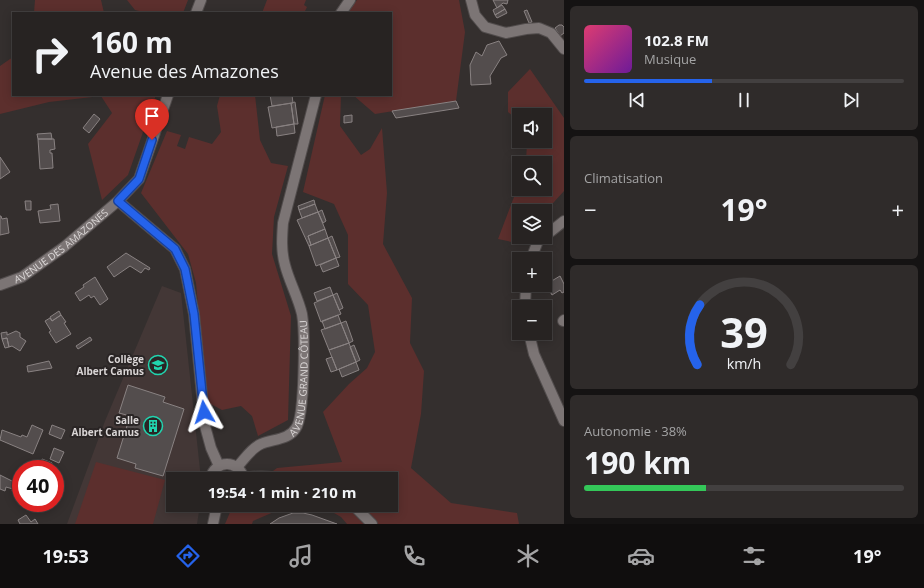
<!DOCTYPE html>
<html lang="fr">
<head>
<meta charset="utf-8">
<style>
	:root { --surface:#272322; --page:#2f2b2a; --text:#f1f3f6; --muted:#a4a4a5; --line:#434040; --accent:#2563eb }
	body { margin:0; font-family:"Open Sans",sans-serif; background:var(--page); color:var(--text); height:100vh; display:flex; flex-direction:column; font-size:15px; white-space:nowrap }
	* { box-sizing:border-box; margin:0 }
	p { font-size:13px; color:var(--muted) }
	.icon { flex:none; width:22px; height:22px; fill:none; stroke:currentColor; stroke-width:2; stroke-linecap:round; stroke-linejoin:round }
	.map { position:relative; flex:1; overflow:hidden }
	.sheet { display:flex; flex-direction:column; gap:6px; padding:6px; background:#151313; width:360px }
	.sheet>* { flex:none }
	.hud { position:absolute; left:12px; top:12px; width:380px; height:84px; border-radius:0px; box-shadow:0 2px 10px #0003,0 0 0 1px var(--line); background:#272322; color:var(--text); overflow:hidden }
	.buttons { position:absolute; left:512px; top:108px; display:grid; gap:8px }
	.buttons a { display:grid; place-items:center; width:40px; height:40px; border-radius:0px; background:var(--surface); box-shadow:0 2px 10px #0003,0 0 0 1px var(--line); font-size:20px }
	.speed { position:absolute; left:12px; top:460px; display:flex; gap:8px; font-size:20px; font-weight:700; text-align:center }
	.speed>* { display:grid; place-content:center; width:52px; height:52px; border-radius:50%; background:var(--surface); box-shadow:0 2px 10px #0003,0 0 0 1px var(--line); line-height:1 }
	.speed .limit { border:6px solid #d22; background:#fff; color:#111 }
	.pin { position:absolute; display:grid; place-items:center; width:34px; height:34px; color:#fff; margin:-41px -17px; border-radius:50% 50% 50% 0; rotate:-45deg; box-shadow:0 0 4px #0007 }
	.pin .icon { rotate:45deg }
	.me { position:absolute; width:44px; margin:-22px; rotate:354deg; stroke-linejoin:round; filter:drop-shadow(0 0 3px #0008) }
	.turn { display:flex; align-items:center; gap:14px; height:84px; padding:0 12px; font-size:18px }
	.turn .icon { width:52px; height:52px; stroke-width:2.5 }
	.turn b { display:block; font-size:28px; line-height:34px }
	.big { font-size:30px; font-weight:700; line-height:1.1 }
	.sheet .card { flex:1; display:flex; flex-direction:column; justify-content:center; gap:6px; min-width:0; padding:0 14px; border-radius:6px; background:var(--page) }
	.sheet .dial { align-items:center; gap:0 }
	.dial svg { height:104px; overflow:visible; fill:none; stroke:var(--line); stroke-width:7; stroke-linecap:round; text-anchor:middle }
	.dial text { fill:var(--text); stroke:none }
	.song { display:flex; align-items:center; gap:12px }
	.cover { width:48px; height:48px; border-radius:6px; background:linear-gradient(135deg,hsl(340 70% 55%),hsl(280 70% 35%)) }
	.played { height:4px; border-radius:2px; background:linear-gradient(90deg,var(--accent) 40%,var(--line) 40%) }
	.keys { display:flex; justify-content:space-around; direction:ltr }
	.heat { display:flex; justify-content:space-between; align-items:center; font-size:22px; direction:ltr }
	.charge { height:6px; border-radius:3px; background:linear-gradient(90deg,#34c759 38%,var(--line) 0) }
	.trip { position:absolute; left:166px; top:472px; width:232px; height:40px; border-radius:0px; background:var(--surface); box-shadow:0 2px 10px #0003,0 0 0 1px var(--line); font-weight:700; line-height:40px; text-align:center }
	.tab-bar { display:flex; height:64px; justify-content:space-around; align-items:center; background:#100e0e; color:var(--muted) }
	.tab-bar .icon { width:28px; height:28px }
	.tab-bar .on { color:var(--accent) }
	.tab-bar b { font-size:18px; color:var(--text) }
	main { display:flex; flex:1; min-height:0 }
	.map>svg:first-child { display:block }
	.built { fill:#433736 }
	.green { fill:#5c2f2d }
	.building { fill:#534d4d; stroke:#898282 }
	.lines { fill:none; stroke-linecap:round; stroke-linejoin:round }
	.minor-casing { stroke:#514c4c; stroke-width:12 }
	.minor { stroke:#7c7575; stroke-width:10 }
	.route-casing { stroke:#184099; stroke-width:10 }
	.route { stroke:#2563eb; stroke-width:7 }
	.labels { text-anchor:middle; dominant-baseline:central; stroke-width:4; stroke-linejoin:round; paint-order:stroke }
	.street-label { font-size:10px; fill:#dad6d6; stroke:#2a2525 }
	.poi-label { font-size:10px; font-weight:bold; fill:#dad6d6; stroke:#2a2525; text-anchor:end }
</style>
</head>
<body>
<main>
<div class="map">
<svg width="564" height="524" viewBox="0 0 564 524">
	<rect width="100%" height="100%" fill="#342f2e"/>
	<path class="built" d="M162 286 181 293 201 479H173V505H200L197 524H67L105 421Z"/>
	<path class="green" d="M35 0H101L104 13H34Z
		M127 0H188L183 13H147L135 10Z
		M267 0H306L304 5 307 7 304 13H262Z
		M357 0H459L465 32 456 101 375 114 353 95H391V13H347Z
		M13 57V95H156L128 175 102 200 88 144 112 113 101 96 49 102 0 114V66Z
		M530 69 564 118V191L545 212V211H519V237H533L526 245 498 239 519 184V189H545V163H526L527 141H545V115H519V121L508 112V92Z
		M220 95H255L260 140 271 163 288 166 274 217 272 254 291 316 288 420 258 436 252 416 241 406 222 410 207 402 196 283 188 254 141 193 167 131 181 135 177 146 185 149 189 137 212 144 221 132 217 106Z
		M325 95H341L340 126 361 155 370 149 382 128 387 193 383 244 412 298 410 343 424 371 421 414 411 468 451 503 517 513 519 524H347L341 517 320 505H391V479H262L277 468 342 462 323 412 349 384 367 368 375 352 368 305 348 284V235L334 204 303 192Z
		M96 462 165 480 153 524H75Z
		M236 505H290L253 521 252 524H225L231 510Z"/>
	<path class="building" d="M493 0H508L507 4 503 3 497 8Z
		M502 5 505 9 495 15 493 10Z
		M505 9 507 13 497 18 495 15Z
		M527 10 532 22 529 23 524 11Z
		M559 25H562L564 27V33L560 36 555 28Z
		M499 41 507 55 501 58 490 76 491 84 471 85 470 65 476 52 482 56 487 45Z
		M270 95H292L293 103 272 106Z
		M456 101 459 108 396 118 392 111Z
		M295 102 298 124H294L291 103Z
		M291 103 294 124 272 128 268 107Z
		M94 114 100 119 89 133 83 128Z
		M352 115V122L344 123V116Z
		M294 124 295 133 277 136 276 127Z
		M51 133 52 139H38L37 134Z
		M38 139H54L55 149 50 150V153H52L53 168 40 169Z
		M0 157 10 172 0 179Z
		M314 200 315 204 299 210 298 206Z
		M25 201H31V210H26Z
		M58 204 60 221 40 223 38 211 51 209 50 205Z
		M315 204 318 212 302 218 299 210Z
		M322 210 326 221 323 223 318 212Z
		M318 212 325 229 308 236 311 245 309 246 297 220Z
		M0 216H1L2 219 7 218 9 233 0 235Z
		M325 229 328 238 311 245 308 236Z
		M332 236 340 257 336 258 328 238Z
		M328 238 336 258 316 266 309 246Z
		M126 253 150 268 149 270 145 268 141 273 130 266 114 277 107 267Z
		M336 258 339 266 323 272 320 265Z
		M560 276 564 284V292L562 293 560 290 552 295 547 286 551 284 550 282Z
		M95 277 108 299 100 305 94 296 91 298 89 295 80 301 75 293 84 287 83 285Z
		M330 287 333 295 317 301 314 293Z
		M337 293 343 308 339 310 333 295Z
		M333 295 341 314 321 322 314 303Z
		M59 311 61 315 52 321 50 317Z
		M61 315 66 322 64 323 71 334 56 343 49 332 51 331 45 321 50 318 52 321Z
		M338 315 341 323 325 329 322 321Z
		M346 321 353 341 349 343 341 323Z
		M341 323 349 343 329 350 321 330Z
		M16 331 20 333V337L26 341 20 351 12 346 9 347 7 338 2 339 1 333 7 332V335Z
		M90 337 92 340 78 349 76 346Z
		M7 338 9 347 5 348 2 339Z
		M349 343 356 362 337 370 329 350Z
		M354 345 360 360 356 362 350 347Z
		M332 357 337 370 331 372 326 359Z
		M49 361 52 368 28 372 27 366Z
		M356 362 359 370 342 377 339 369Z
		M128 385 165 397 163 402 184 409 163 476 135 468 136 464 117 458 130 416 119 413Z
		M32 425 43 430 33 454 0 440 2 430 21 437 22 435 27 437Z
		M52 425 65 430 61 439 49 434Z
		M54 448 64 452 59 463 50 459Z
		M42 459 52 463 50 469 40 465Z
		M0 475 20 485 21 481V495L12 491 13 489 6 487 5 491 0 489Z
		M293 513H303L312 515 337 524H270L279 518Z
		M26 515 31 522 35 519 38 524H20L18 520Z"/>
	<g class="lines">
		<defs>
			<g id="minor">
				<path d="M471 0 475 15 485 27 506 33 526 29 539 28 551 33 564 49"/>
				<path d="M196 13 201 0"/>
				<path d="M341 13 350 0"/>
				<path d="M118 201 175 249 185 269 194 314 205 426 211 448 219 466"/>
				<path d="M545 236 564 221"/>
				<path d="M531 259 538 241 543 237"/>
				<path id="s1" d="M0 285 22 277 64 247 118 201 139 179 168 95"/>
				<path d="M525 307 526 285"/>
				<path d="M563 321 564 320"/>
				<path d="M529 333 534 354 564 421"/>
				<path id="s2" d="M237 467C244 460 251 448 261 444 272 439 289 440 296 428 305 416 305 331 302 314 298 297 289 281 285 265 281 251 282 237 283 223L316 95"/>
				<path d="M244 478C259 475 275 477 290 479"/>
				<path d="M210 479C215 459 239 459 244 479"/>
				<path d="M353 505 372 524"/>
				<path d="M213 524 217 505"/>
			</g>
		</defs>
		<use href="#minor" class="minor-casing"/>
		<use href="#minor" class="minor"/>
	</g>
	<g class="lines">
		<defs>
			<path id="route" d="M152 140 139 179 118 201 175 249 185 269 194 314 204 412"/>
		</defs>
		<use href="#route" class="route-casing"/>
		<use href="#route" class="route"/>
	</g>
	<defs>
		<symbol id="school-ring" viewBox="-11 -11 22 22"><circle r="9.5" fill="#2a2525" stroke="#21d5af" stroke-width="1.5"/><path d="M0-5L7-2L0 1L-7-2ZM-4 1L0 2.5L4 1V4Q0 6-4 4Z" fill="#21d5af"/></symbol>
		<symbol id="building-ring" viewBox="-11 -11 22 22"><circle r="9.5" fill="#2a2525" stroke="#21d5af" stroke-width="1.5"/><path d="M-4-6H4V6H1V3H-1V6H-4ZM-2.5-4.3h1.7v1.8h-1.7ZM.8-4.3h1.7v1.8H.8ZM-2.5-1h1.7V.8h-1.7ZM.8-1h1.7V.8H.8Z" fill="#21d5af"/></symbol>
	</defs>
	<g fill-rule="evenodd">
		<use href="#school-ring" x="147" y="354" width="22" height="22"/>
		<use href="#building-ring" x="142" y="415" width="22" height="22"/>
	</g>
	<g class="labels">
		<g class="street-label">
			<text stroke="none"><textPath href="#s1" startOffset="73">AVENUE DES AMAZONES</textPath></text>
			<text stroke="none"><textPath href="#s2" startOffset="123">AVENUE GRAND CÔTEAU</textPath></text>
		</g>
		<g class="poi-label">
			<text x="144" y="359">Collège<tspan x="144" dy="12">Albert Camus</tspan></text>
			<text x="139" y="420">Salle<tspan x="139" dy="12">Albert Camus</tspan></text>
		</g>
	</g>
</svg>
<div class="buttons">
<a><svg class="icon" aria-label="sound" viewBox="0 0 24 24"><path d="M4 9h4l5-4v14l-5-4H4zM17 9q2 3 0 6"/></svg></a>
<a><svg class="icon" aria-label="search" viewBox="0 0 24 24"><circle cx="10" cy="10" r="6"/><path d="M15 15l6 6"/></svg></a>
<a><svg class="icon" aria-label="layers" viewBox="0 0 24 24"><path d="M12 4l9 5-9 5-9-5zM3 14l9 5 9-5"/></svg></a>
<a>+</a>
<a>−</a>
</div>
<div class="speed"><div class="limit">40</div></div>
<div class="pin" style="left:152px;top:140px;background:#d93025"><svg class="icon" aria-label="arrive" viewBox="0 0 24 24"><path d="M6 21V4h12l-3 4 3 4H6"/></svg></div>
<svg class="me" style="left:204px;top:412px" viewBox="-20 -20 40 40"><path d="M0-17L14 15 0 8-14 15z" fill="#2563eb" stroke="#fff" stroke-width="4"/></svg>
<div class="trip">19:54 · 1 min · 210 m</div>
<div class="hud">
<div class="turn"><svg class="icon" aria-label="right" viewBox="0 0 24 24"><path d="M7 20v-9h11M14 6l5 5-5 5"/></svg><div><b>160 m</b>Avenue des Amazones</div></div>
</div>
</div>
<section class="sheet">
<div class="card">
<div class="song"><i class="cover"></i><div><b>102.8 FM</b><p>Musique</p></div></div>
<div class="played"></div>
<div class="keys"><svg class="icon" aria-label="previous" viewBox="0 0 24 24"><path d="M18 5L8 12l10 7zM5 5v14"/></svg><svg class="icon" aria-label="pause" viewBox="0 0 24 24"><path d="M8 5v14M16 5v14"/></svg><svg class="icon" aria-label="next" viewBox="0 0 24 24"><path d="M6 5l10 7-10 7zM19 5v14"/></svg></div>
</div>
<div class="card"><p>Climatisation</p>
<div class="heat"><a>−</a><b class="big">19°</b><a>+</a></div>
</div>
<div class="card dial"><svg viewBox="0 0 100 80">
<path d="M14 69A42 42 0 1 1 86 69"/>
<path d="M14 69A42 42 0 0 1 16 23" stroke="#2563eb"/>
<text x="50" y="56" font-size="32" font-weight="700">39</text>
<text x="50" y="72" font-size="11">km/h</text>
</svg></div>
<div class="card"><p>Autonomie · 38%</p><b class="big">190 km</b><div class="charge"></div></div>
</section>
</main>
<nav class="tab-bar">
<b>19:53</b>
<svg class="icon on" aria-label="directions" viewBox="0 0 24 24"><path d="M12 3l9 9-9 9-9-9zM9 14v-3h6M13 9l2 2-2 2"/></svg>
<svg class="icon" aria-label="music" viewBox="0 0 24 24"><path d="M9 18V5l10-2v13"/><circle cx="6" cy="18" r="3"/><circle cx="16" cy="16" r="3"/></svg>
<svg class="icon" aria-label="phone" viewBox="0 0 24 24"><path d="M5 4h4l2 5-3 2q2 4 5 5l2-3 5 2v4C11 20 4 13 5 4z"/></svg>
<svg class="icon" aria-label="climate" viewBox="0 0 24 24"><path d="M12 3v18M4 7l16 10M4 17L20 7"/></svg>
<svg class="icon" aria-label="car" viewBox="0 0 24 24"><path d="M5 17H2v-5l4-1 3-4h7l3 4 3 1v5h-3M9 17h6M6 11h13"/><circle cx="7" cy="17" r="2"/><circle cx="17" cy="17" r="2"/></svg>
<svg class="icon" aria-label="filters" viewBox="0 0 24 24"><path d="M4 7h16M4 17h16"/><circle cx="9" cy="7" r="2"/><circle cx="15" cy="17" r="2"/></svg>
<b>19°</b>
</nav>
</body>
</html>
